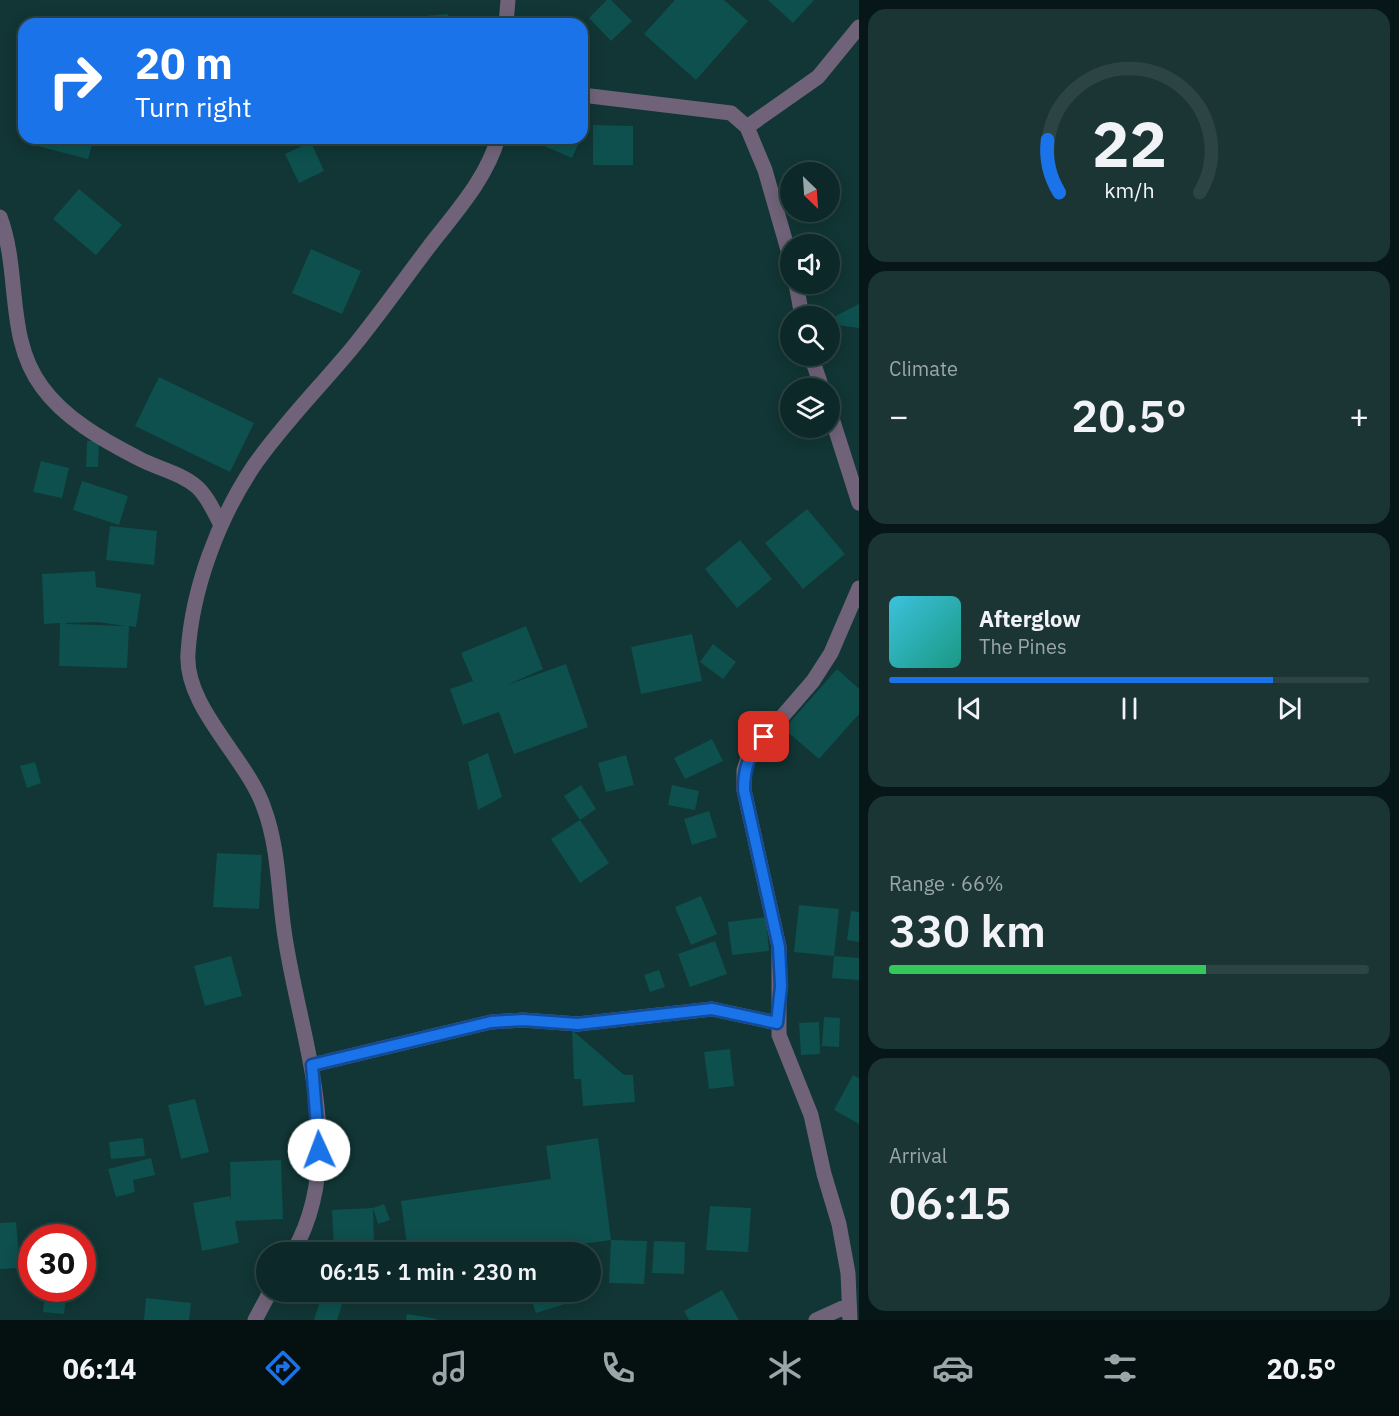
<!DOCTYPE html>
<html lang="en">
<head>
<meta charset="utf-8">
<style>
	:root { --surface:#0d2828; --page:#1b3434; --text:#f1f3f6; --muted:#9aa6a8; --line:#2d4445; --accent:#1a73e8 }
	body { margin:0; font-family:"IBM Plex Sans",sans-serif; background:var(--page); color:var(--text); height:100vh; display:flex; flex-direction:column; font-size:22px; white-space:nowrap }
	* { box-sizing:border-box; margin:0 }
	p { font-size:20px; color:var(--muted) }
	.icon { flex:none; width:33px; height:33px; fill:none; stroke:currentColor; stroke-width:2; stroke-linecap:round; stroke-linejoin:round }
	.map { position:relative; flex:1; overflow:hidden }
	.details { display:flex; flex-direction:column; gap:9px; padding:9px; background:#071616; width:540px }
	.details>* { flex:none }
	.guide { position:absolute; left:18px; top:18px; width:570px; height:126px; border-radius:18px; box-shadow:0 3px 15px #0003,0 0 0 2px var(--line); background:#1a73e8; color:#fff; overflow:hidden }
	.needle { width:39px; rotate:155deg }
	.tools { position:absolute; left:780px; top:162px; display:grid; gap:12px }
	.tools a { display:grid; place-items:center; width:60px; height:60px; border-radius:50%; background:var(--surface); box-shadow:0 3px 15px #0003,0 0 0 2px var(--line); font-size:30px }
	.speed { position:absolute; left:18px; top:1224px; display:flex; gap:12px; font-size:30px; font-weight:700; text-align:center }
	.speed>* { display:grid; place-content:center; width:78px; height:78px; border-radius:50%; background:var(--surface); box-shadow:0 3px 15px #0003,0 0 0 2px var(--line); line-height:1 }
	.speed .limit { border:9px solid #d22; background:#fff; color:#111 }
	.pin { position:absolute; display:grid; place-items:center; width:51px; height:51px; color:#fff; margin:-26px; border-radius:12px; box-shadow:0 3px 9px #0006 }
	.me { position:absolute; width:66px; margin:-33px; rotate:358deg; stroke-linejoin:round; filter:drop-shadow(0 0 4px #0008) }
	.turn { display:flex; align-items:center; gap:21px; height:126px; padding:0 18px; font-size:27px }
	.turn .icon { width:78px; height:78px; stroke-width:2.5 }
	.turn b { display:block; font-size:42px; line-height:51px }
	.big { font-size:45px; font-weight:600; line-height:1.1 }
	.details .tile { flex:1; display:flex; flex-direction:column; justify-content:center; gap:9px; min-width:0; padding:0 21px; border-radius:18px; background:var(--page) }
	.details .dial { align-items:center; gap:0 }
	.dial svg { height:156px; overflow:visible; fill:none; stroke:var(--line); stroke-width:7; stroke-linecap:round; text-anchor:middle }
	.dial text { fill:var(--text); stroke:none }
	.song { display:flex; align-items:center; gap:18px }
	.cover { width:72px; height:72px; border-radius:9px; background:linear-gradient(135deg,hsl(190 70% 55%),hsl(170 70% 35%)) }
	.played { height:6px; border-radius:3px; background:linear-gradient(90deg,var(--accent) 80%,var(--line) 80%) }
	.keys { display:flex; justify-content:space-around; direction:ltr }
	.heat { display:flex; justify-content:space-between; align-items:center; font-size:33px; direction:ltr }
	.charge { height:9px; border-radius:4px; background:linear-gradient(90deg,#34c759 66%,var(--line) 0) }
	.trip { position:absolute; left:256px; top:1242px; width:345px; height:60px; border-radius:30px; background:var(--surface); box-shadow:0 3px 15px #0003,0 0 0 2px var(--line); font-weight:600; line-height:60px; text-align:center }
	.tabs { display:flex; height:96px; justify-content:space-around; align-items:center; background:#051010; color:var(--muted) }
	.tabs .icon { width:42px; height:42px }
	.tabs .current { color:var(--accent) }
	.tabs b { font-size:27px; color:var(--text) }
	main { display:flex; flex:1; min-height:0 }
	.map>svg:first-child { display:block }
	.building { fill:#0d504e; fill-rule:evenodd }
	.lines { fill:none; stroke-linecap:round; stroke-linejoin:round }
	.minor { stroke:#706379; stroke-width:15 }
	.route-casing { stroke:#114b97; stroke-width:15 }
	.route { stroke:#1a73e8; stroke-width:10 }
</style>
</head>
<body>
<main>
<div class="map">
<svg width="859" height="1320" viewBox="0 0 859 1320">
	<rect width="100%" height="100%" fill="#113635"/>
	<path class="building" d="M607 0H611L632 21 611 41 589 18Z
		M675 0H724L748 21 696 80 644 34Z
		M768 0H814L793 23Z
		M448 14 449 24H414L413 17Z
		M593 125 633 126V165H593Z
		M32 138H94L88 159 30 144Z
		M382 138H406V144L382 141Z
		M535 138H581L572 158 533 141Z
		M311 142 324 171 299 183 285 154Z
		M79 189 122 225 96 255 53 219Z
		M311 249 361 271 342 314 292 293Z
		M859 304V328L830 324V319Z
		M159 377 254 423 230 472 135 426Z
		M87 441H99L98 467H86Z
		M41 461 69 468 62 498 33 492Z
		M82 481 128 496 119 525 73 510Z
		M807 509 845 554 803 589 765 543Z
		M110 526 157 531 154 565 106 560Z
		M740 540 772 579 737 608 705 569Z
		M95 571 96 587 141 594 136 627 129 626 127 668 59 666 60 623 44 624 42 574ZM97 622 126 626 66 624V623Z
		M526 626 543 669 507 685 566 664 588 727 514 754 499 712 463 725 450 689 473 681 461 653Z
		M692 634 702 681 641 694 631 647Z
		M713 644 736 662 723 679 700 662Z
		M837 669 859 689V714L819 759 784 729Z
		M712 739 723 761 685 779 674 758Z
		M488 753 502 797 478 810 468 762Z
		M626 755 634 785 606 792 598 763Z
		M35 762 41 783 27 788 20 766Z
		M581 785 596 809 580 820 564 796Z
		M672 785 699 791 695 810 668 805Z
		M709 811 717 837 692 845 684 819Z
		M580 820 609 863 580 883 551 839Z
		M217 853 262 855 259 909 213 907Z
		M701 896 717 934 691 945 675 907Z
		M799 905 839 909 834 956 859 958V980L832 978 834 956 794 952Z
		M851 911 859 912V942L847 940Z
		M766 917 769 951 732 955 728 922Z
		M715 941 727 974 690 987 678 954Z
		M231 956 242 996 205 1006 194 966Z
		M659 970 665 987 650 992 644 975Z
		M824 1017 840 1018 839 1047 822 1046Z
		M819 1022 820 1054 801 1055 799 1023Z
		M572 1030 624 1075H633L635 1102 583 1106 581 1079H574Z
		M730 1049 734 1086 709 1089 704 1052Z
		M853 1075 859 1078V1124L834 1110Z
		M195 1099 209 1152 181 1159 168 1105Z
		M143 1138 145 1156 111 1159 109 1142Z
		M598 1138 611 1240 647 1241 644 1284 609 1283 611 1240 522 1252H408L401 1201 551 1179 546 1146Z
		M151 1158 155 1175 133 1180 135 1192 116 1197 108 1169Z
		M281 1160 283 1219 235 1221 239 1243 202 1251 193 1203 230 1196 231 1201 230 1162Z
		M384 1204 390 1220 378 1224 373 1208Z
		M710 1206 751 1208 748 1252 706 1250Z
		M373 1208 374 1244 393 1242 394 1252H334L332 1210Z
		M16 1222 20 1268 0 1269V1223Z
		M654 1241 685 1242 684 1274 652 1273Z
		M722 1290 739 1320H689L684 1311Z
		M323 1292H346L337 1320H314Z
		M529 1292H579L581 1299 536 1313Z
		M45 1294 66 1296 64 1314 43 1312Z
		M146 1298 191 1303 189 1320H144Z
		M407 1314 437 1319V1320H406Z"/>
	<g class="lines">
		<path class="minor" d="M506 24 508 0
			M582 95 731 113 747 127 765 170 790 257
			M747 127 818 77 859 27
			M0 217C21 273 5 337 42 387 64 418 103 440 136 457 155 468 180 472 197 487 208 497 214 512 221 525
			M796 284 802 316
			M811 356 822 388
			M830 412 859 503
			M312 1065 491 1022 523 1020 578 1024 712 1009 777 1023
			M293 1252C348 1156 302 1043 286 943 278 898 280 851 264 808 247 758 184 707 188 653 192 589 218 520 253 467 282 425 320 387 353 347 379 315 403 281 428 248 454 214 486 180 498 138
			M255 1320 270 1292
			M816 1320 849 1305
			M850 1320 848 1273 839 1224 824 1174 811 1115 779 1035V947L744 790V770L749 755 813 681 831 653 859 588"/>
	</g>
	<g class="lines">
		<defs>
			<path id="route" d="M319 1150 312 1065 491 1022 523 1020 578 1024 712 1009 777 1023 781 986 779 947 744 790C744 767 749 755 764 737"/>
		</defs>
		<use href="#route" class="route-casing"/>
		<use href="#route" class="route"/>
	</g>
</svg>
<div class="tools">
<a><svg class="needle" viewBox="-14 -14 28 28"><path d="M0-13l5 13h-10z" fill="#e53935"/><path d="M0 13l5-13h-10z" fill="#9aa6a8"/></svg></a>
<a><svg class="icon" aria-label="sound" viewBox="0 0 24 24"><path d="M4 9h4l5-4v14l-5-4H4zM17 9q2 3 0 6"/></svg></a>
<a><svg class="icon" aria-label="search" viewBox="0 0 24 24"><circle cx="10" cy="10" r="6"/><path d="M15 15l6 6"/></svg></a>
<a><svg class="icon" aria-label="layers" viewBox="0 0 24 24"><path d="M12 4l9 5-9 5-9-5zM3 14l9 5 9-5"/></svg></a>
</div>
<div class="speed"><div class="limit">30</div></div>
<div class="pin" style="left:764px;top:737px;background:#d93025"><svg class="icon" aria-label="arrive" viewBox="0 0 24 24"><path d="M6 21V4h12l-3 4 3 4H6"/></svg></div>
<svg class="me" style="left:319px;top:1150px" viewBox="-20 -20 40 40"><circle r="19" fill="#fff"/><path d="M0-13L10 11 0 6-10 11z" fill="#1a73e8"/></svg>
<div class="trip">06:15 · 1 min · 230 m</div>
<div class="guide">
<div class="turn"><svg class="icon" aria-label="right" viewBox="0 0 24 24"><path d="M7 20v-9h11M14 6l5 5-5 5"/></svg><div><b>20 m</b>Turn right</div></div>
</div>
</div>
<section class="details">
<div class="tile dial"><svg viewBox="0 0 100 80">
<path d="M14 69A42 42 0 1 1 86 69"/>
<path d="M14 69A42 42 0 0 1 8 42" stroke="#1a73e8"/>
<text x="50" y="56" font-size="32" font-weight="700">22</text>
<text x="50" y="72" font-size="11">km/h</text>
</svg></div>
<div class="tile"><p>Climate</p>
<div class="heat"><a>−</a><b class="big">20.5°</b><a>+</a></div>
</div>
<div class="tile">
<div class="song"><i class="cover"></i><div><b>Afterglow</b><p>The Pines</p></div></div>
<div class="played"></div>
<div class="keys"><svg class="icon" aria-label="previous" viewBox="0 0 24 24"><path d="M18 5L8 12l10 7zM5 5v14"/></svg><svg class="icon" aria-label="pause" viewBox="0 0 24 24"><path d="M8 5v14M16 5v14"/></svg><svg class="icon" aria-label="next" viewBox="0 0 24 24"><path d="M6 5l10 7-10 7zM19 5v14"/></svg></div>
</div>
<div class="tile"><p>Range · 66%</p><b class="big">330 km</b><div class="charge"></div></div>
<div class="tile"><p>Arrival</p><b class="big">06:15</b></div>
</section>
</main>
<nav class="tabs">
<b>06:14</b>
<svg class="icon current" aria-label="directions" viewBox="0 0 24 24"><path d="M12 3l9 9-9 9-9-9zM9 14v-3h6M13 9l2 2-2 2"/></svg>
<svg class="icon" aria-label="music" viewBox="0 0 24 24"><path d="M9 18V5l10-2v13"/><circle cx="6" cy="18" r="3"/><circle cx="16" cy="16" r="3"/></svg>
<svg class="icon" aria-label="phone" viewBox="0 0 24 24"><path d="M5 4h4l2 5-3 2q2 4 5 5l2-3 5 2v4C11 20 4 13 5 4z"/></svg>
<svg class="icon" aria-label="climate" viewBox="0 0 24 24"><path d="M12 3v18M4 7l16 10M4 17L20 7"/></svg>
<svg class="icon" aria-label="car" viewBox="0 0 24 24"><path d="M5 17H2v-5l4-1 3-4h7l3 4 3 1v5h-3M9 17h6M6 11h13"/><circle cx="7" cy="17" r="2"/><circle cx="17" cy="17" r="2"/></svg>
<svg class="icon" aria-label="filters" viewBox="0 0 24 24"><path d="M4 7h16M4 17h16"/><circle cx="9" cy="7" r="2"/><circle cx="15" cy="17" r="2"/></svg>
<b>20.5°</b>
</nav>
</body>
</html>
